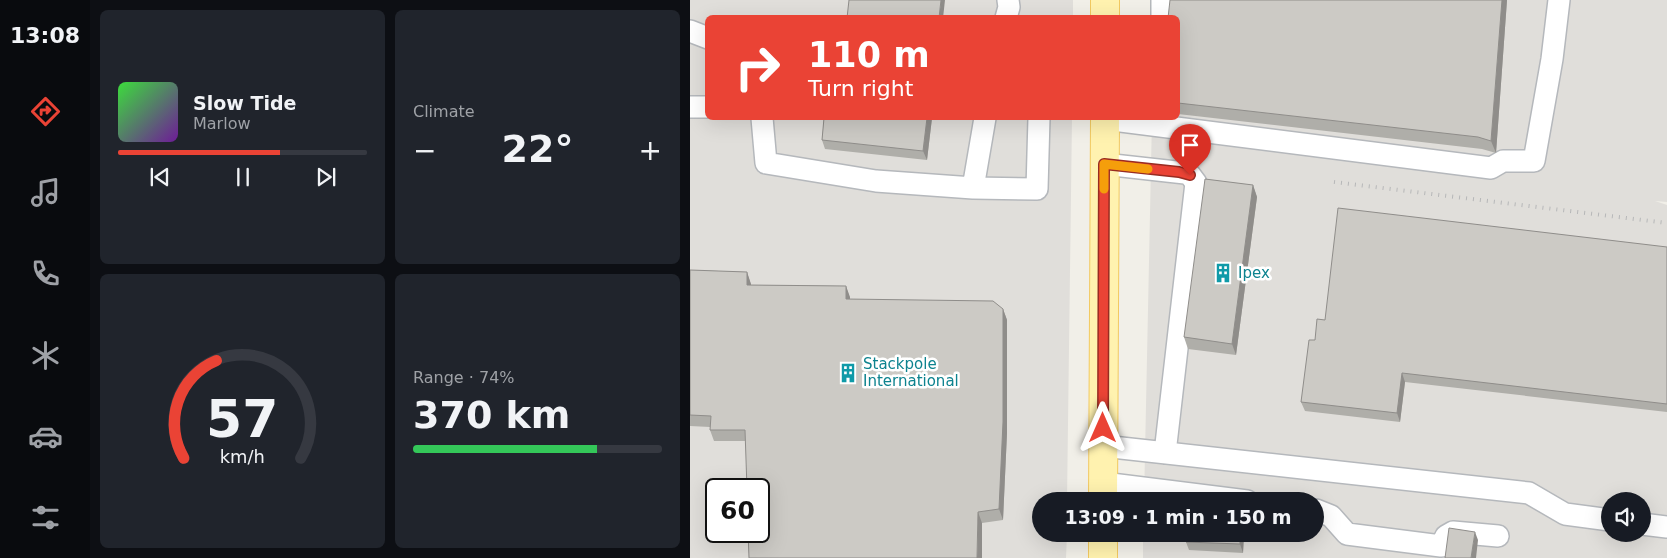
<!DOCTYPE html>
<html lang="en">
<head>
<meta charset="utf-8">
<style>
	:root { --surface:#171b24; --page:#20242c; --text:#f1f3f6; --muted:#9ea1a6; --line:#363941; --accent:#ea4335 }
	body { margin:0; font-family:"DejaVu Sans",sans-serif; background:var(--page); color:var(--text); height:100vh; display:flex; flex-direction:column; font-size:19px; white-space:nowrap }
	* { box-sizing:border-box; margin:0 }
	p { font-size:16px; color:var(--muted) }
	.icon { flex:none; width:28px; height:28px; fill:none; stroke:currentColor; stroke-width:2; stroke-linecap:round; stroke-linejoin:round }
	.map { position:relative; flex:1; overflow:hidden }
	.drawer { display:flex; flex-direction:column; gap:10px; padding:10px; background:#0d0f14; width:600px }
	.drawer>* { flex:none }
	.hud { position:absolute; left:15px; top:15px; width:475px; height:105px; border-radius:8px; box-shadow:0 5px 20px #0002; background:#ea4335; color:#fff; overflow:hidden }
	.tools { position:absolute; left:911px; top:492px; display:grid; gap:10px }
	.tools a { display:grid; place-items:center; width:50px; height:50px; border-radius:50%; background:var(--surface); box-shadow:0 5px 20px #0002; font-size:25px }
	.speed { position:absolute; left:15px; top:478px; display:flex; gap:10px; font-size:25px; font-weight:700; text-align:center }
	.speed>* { display:grid; place-content:center; width:65px; height:65px; border-radius:50%; background:var(--surface); box-shadow:0 5px 20px #0002; line-height:1 }
	.speed .limit { border:2px solid #111; border-radius:8px; background:#fff; color:#111 }
	.pin { position:absolute; display:grid; place-items:center; width:42px; height:42px; color:#fff; margin:-51px -21px; border-radius:50% 50% 50% 0; rotate:-45deg; box-shadow:0 0 5px #0007 }
	.pin .icon { rotate:45deg }
	.me { position:absolute; width:55px; margin:-28px; rotate:0deg; stroke-linejoin:round; filter:drop-shadow(0 0 4px #0008) }
	.turn { display:flex; align-items:center; gap:18px; height:105px; padding:0 20px; font-size:22px }
	.turn .icon { width:65px; height:65px; stroke-width:2.5 }
	.turn b { display:block; font-size:35px; line-height:42px }
	.big { font-size:38px; font-weight:600; line-height:1.1 }
	.drawer .widget { flex:1; display:flex; flex-direction:column; justify-content:center; gap:8px; min-width:0; padding:0 18px; border-radius:8px; background:var(--page) }
	.drawer .dial { align-items:center; gap:0 }
	.dial svg { height:130px; overflow:visible; fill:none; stroke:var(--line); stroke-width:7; stroke-linecap:round; text-anchor:middle }
	.dial text { fill:var(--text); stroke:none }
	.song { display:flex; align-items:center; gap:15px }
	.cover { width:60px; height:60px; border-radius:8px; background:linear-gradient(135deg,hsl(120 70% 55%),hsl(280 70% 35%)) }
	.played { height:5px; border-radius:2px; background:linear-gradient(90deg,var(--accent) 65%,var(--line) 65%) }
	.keys { display:flex; justify-content:space-around; direction:ltr }
	.heat { display:flex; justify-content:space-between; align-items:center; font-size:28px; direction:ltr }
	.charge { height:8px; border-radius:4px; background:linear-gradient(90deg,#34c759 74%,var(--line) 0) }
	.drawer .tiles { flex:1; display:grid; gap:10px; grid-template-columns:repeat(2,1fr) }
	.trip { position:absolute; left:342px; top:492px; width:292px; height:50px; border-radius:25px; background:var(--surface); box-shadow:0 5px 20px #0002; font-weight:600; line-height:50px; text-align:center }
	main { display:flex; flex:1; min-height:0 }
	.menu { display:flex; flex-direction:column; width:90px; justify-content:space-around; align-items:center; background:#090b0e; color:var(--muted) }
	.menu .icon { width:35px; height:35px }
	.menu .current { color:var(--accent) }
	.menu b { font-size:22px; color:var(--text) }
	.map>svg:first-child { display:block }
	.industrial { fill:#e0deda; fill-rule:evenodd }
	.lines { fill:none; stroke-linecap:round; stroke-linejoin:round }
	.minor-casing { stroke:#b5b8bc; stroke-width:24 }
	.major-casing { stroke:#f2c960; stroke-width:30 }
	.minor { stroke:#fff; stroke-width:21 }
	.major { stroke:#fff2af; stroke-width:28 }
	.rail { stroke:#b6b7b8; stroke-width:4; stroke-dasharray:1 6; stroke-linecap:butt }
	.wall { fill:#afaea9 }
	.shaded-wall { fill:#8f8d8a }
	.building { fill:#cccac5; stroke:#8f8d8a }
	.route-casing { stroke:#982c22; stroke-width:12 }
	.route { stroke:#ea4335; stroke-width:9 }
	.slow { stroke:#f59e0b; stroke-width:9 }
	.labels { text-anchor:middle; dominant-baseline:central; stroke-width:5; stroke-linejoin:round; paint-order:stroke }
	.culture-label { font-size:15px; fill:#0d838f; stroke:#fff; text-anchor:start }
</style>
</head>
<body>
<main>
<nav class="menu">
<b>13:08</b>
<svg class="icon current" aria-label="directions" viewBox="0 0 24 24"><path d="M12 3l9 9-9 9-9-9zM9 14v-3h6M13 9l2 2-2 2"/></svg>
<svg class="icon" aria-label="music" viewBox="0 0 24 24"><path d="M9 18V5l10-2v13"/><circle cx="6" cy="18" r="3"/><circle cx="16" cy="16" r="3"/></svg>
<svg class="icon" aria-label="phone" viewBox="0 0 24 24"><path d="M5 4h4l2 5-3 2q2 4 5 5l2-3 5 2v4C11 20 4 13 5 4z"/></svg>
<svg class="icon" aria-label="climate" viewBox="0 0 24 24"><path d="M12 3v18M4 7l16 10M4 17L20 7"/></svg>
<svg class="icon" aria-label="car" viewBox="0 0 24 24"><path d="M5 17H2v-5l4-1 3-4h7l3 4 3 1v5h-3M9 17h6M6 11h13"/><circle cx="7" cy="17" r="2"/><circle cx="17" cy="17" r="2"/></svg>
<svg class="icon" aria-label="filters" viewBox="0 0 24 24"><path d="M4 7h16M4 17h16"/><circle cx="9" cy="7" r="2"/><circle cx="15" cy="17" r="2"/></svg>
</nav>
<section class="drawer">
<div class="tiles">
<div class="widget">
<div class="song"><i class="cover"></i><div><b>Slow Tide</b><p>Marlow</p></div></div>
<div class="played"></div>
<div class="keys"><svg class="icon" aria-label="previous" viewBox="0 0 24 24"><path d="M18 5L8 12l10 7zM5 5v14"/></svg><svg class="icon" aria-label="pause" viewBox="0 0 24 24"><path d="M8 5v14M16 5v14"/></svg><svg class="icon" aria-label="next" viewBox="0 0 24 24"><path d="M6 5l10 7-10 7zM19 5v14"/></svg></div>
</div>
<div class="widget"><p>Climate</p>
<div class="heat"><a>−</a><b class="big">22°</b><a>+</a></div>
</div>
<div class="widget dial"><svg viewBox="0 0 100 80">
<path d="M14 69A42 42 0 1 1 86 69"/>
<path d="M14 69A42 42 0 0 1 34 9" stroke="#ea4335"/>
<text x="50" y="56" font-size="32" font-weight="700">57</text>
<text x="50" y="72" font-size="11">km/h</text>
</svg></div>
<div class="widget"><p>Range · 74%</p><b class="big">370 km</b><div class="charge"></div></div>
</div>
</section>
<div class="map">
<svg width="977" height="558" viewBox="0 0 977 558">
	<rect width="100%" height="100%" fill="#f1efe8"/>
	<path class="industrial" d="M0 0H383V18H18V118H382L377 501H351V534H377L376 558H0ZM26 489H69V531H26Z
		M464 0H977V202L965 201 977 205V558H453V534H626V501H454L462 118H488V18ZM920 501H952V534H920Z"/>
	<g class="lines">
		<defs>
			<path id="minor" d="M316 18 319 7 318 0
				M472 18V0
				M0 31 18 38
				M0 107H18
				M72 118 76 163 186 181 283 188 295 118
				M415 119 801 168 813 161H844L862 59 869 0
				M414 164 495 173 500 175 506 183 475 453
				M283 188 347 189 349 118
				M413 446 839 493 875 514 920 520
				M413 483 557 501
				M626 510 641 516 657 534 751 546 756 536 763 532 808 536
				M952 524 977 527"/>
			<path id="major" d="M415 18V0
				M413 501 415 118
				M413 558V534"/>
		</defs>
		<use href="#minor" class="minor-casing"/>
		<use href="#major" class="major-casing"/>
		<use href="#minor" class="minor"/>
		<use href="#major" class="major"/>
		<path class="rail" d="M644 182 977 223"/>
	</g>
	<path class="wall" d="M480 0H817L806 153 792 149 488 114V18Z
		M134 118H242L237 160 135 149 132 140Z
		M563 185 567 197 546 355 498 349 494 337Z
		M977 247V412L715 382 710 422 615 411 611 402 625 340 635 320Z
		M0 270 57 272 61 285 156 286 160 299 313 309 317 320V433L313 520 292 523 55 441H24L20 430V427L0 426Z
		M554 534 553 553 499 550 496 542Z"/>
	<path class="shaded-wall" d="M251 0H255L253 18H249Z
		M812 0H817L806 153 801 141Z
		M237 118H242L237 160 233 151Z
		M563 185 567 197 546 355 542 344Z
		M57 272 61 284V296L57 285Z
		M156 286 160 297V310L156 299Z
		M313 309 317 320V433L313 520 309 509Z
		M712 373 715 382 710 422 707 413Z
		M288 512 292 523V558H287Z
		M785 532 788 540 786 558H781Z
		M550 534H554L553 553 550 544Z"/>
	<path class="building" d="M159 0H251L249 18H157Z
		M480 0H812L801 141 788 137 488 103V18H478Z
		M134 118H237L233 151 132 140Z
		M515 179 563 185 542 344 494 337Z
		M648 208 977 247V404L712 373 707 413 611 402 619 340H625L627 319 635 320Z
		M0 270 57 272V285L156 286V299L303 301 313 309V422L309 509 288 512 287 558H59L58 531H69V489H57L55 430H20L21 416 0 415Z
		M511 497 553 499 552 501H511Z
		M759 528 785 532 781 558H755Z
		M496 534H550V544L496 542Z"/>
	<g class="lines">
		<defs>
			<path id="route" d="M413 428 414 164 489 172 500 175"/>
		</defs>
		<use href="#route" class="route-casing"/>
		<use href="#route" class="route"/>
		<path class="slow" d="M414 189V164L458 169"/>
	</g>
	<defs>
		<symbol id="building-bare" viewBox="-9 -9 18 18"><path d="M-4-6H4V6H1V3H-1V6H-4ZM-2.5-4.3h1.7v1.8h-1.7ZM.8-4.3h1.7v1.8H.8ZM-2.5-1h1.7V.8h-1.7ZM.8-1h1.7V.8H.8Z" fill="#0f9aa8" stroke="#fff" stroke-width="2.5" paint-order="stroke"/></symbol>
	</defs>
	<g fill-rule="evenodd">
		<use href="#building-bare" x="519" y="259" width="28" height="28"/>
		<use href="#building-bare" x="144" y="359" width="28" height="28"/>
	</g>
	<g class="labels">
		<g class="culture-label">
			<text x="548" y="273">Ipex</text>
			<text x="173" y="364">Stackpole<tspan x="173" dy="17">International</tspan></text>
		</g>
	</g>
</svg>
<div class="tools">
<a><svg class="icon" aria-label="sound" viewBox="0 0 24 24"><path d="M4 9h4l5-4v14l-5-4H4zM17 9q2 3 0 6"/></svg></a>
</div>
<div class="speed"><div class="limit">60</div></div>
<div class="pin" style="left:500px;top:175px;background:#d93025"><svg class="icon" aria-label="arrive" viewBox="0 0 24 24"><path d="M6 21V4h12l-3 4 3 4H6"/></svg></div>
<svg class="me" style="left:413px;top:428px" viewBox="-20 -20 40 40"><path d="M0-17L14 15 0 8-14 15z" fill="#ea4335" stroke="#fff" stroke-width="4"/></svg>
<div class="trip">13:09 · 1 min · 150 m</div>
<div class="hud">
<div class="turn"><svg class="icon" aria-label="right" viewBox="0 0 24 24"><path d="M7 20v-9h11M14 6l5 5-5 5"/></svg><div><b>110 m</b>Turn right</div></div>
</div>
</div>
</main>
</body>
</html>
